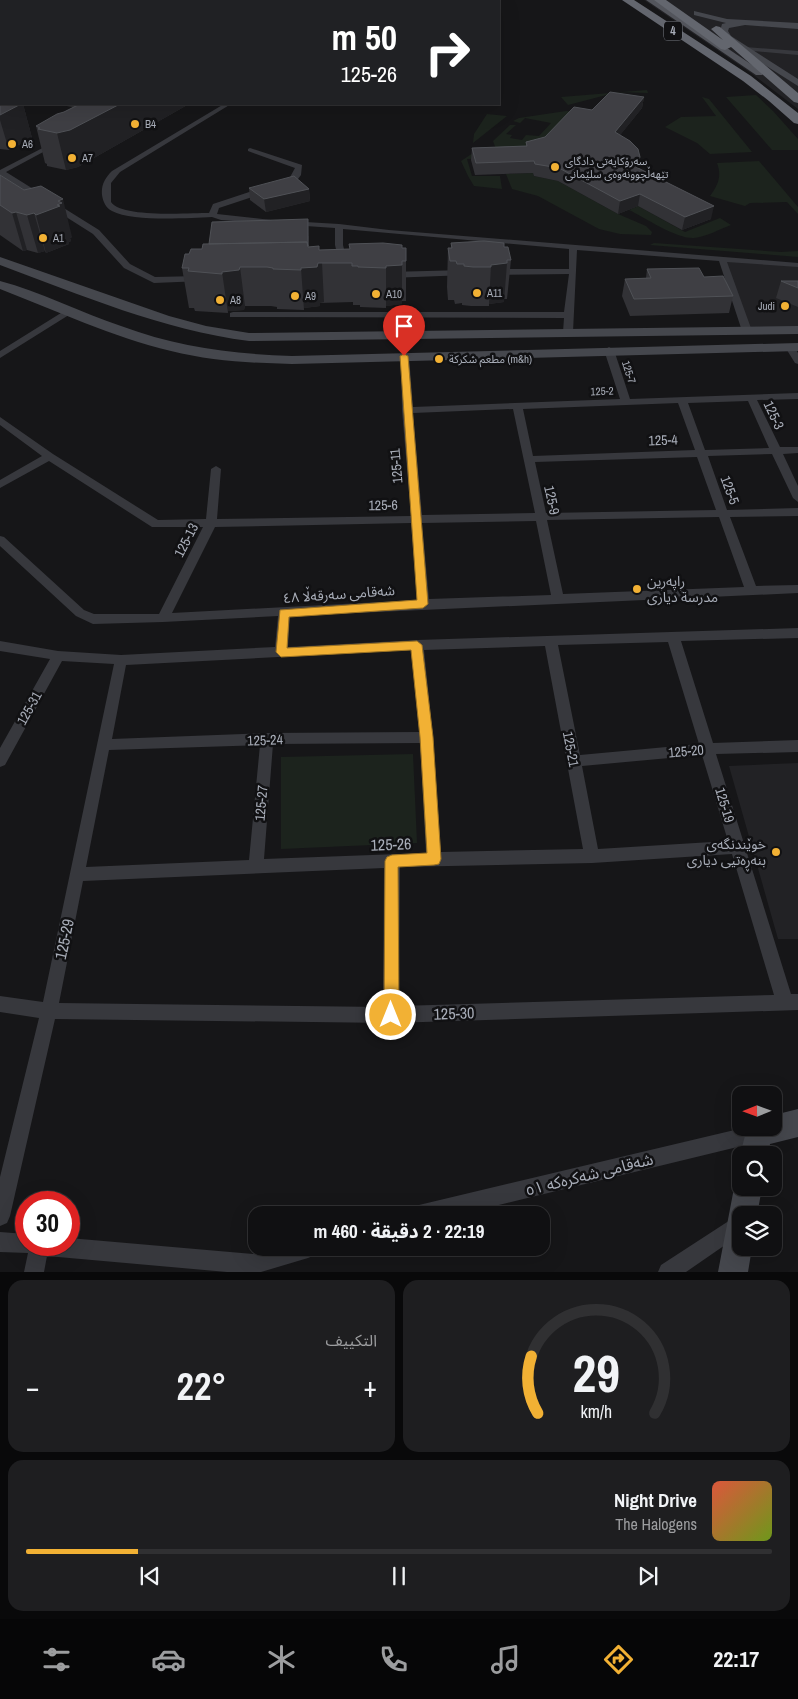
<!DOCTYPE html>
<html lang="ar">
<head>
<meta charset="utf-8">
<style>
	:root { --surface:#101012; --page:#1e1e20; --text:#f1f3f6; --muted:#9c9d9f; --line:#303032; --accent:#f2b134 }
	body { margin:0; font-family:"Archivo Narrow","Noto Sans Arabic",sans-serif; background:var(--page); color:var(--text); direction:rtl; height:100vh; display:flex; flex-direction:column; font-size:19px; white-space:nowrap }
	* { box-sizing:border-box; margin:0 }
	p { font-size:16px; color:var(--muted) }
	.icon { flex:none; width:28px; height:28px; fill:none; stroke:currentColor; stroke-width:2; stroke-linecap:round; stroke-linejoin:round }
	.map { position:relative; height:1272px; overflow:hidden; direction:ltr }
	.side { display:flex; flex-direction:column; gap:8px; padding:8px; background:#09090a; flex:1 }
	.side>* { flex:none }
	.guide { position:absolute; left:0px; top:0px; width:500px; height:105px; box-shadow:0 5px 20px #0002,0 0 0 1px var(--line); direction:rtl; background:#202124; color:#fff; overflow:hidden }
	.needle { width:32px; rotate:269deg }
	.fabs { position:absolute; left:732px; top:1086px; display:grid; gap:10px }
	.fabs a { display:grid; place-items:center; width:50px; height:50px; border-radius:10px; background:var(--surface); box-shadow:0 5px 20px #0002,0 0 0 1px var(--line); font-size:25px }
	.speed { position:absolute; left:15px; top:1191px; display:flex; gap:10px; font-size:25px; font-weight:700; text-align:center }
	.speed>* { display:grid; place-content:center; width:65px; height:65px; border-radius:50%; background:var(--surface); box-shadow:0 5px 20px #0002,0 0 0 1px var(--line); line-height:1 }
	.speed .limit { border:8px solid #d22; background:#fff; color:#111 }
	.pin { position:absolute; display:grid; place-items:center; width:42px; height:42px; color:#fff; margin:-51px -21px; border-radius:50% 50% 50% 0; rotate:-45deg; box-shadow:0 0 5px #0007 }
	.pin .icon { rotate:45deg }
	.me { position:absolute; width:55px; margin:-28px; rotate:0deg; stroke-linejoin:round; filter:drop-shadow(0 0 4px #0008) }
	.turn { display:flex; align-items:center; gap:18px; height:105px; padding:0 20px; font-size:22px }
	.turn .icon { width:65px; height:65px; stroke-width:2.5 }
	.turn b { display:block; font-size:35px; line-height:42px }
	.big { font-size:38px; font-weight:700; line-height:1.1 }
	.side .card { flex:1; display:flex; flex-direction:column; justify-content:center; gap:8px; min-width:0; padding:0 18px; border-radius:15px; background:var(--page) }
	.side .dial { align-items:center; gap:0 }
	.dial svg { height:130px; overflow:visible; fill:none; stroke:var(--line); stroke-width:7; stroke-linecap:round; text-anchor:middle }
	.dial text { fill:var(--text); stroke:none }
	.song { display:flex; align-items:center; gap:15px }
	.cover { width:60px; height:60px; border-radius:8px; background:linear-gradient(135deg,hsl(10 70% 55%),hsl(80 70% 35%)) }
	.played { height:5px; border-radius:2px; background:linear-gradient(90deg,var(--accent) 15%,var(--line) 15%) }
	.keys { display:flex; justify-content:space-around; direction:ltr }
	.heat { display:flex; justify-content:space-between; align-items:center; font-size:28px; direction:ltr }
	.side .tiles { flex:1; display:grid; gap:8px; grid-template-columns:1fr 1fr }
	.card:last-child { grid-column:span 2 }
	.trip { position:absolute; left:248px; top:1206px; width:302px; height:50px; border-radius:15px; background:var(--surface); box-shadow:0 5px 20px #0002,0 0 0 1px var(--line); font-weight:700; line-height:50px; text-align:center; direction:rtl }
	.menu { display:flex; height:80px; justify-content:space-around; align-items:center; background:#060607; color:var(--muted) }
	.menu .icon { width:35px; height:35px }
	.menu .active { color:var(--accent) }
	.menu b { font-size:22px; color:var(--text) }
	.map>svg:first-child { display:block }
	.built { fill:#222225 }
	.green { fill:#1c231d }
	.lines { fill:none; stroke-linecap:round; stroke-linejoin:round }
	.street { fill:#37383d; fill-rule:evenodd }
	.secondary { fill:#45474d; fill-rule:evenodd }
	.primary { fill:#53555c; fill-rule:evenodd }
	.highway { fill:#63666e; fill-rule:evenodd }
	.wall { fill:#323236 }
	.shaded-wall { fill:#212124 }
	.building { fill:#3f3f44; stroke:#4f5156 }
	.route { fill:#f2b134; stroke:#9d7322 }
	.poi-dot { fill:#f2b134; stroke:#111113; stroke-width:2 }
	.labels { text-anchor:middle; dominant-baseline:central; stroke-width:5; stroke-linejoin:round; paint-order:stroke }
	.far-poi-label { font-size:11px; fill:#a8adb8; stroke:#111113; text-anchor:start }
	.far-street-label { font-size:11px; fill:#a8adb8; stroke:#111113 }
	.shield { fill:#111113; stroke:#7b7e86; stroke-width:1 }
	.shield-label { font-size:12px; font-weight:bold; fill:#a8adb8 }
	.street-label { font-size:14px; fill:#a8adb8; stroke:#111113 }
	.poi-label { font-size:14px; fill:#a8adb8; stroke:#111113; text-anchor:start }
	.near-street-label { font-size:16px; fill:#a8adb8; stroke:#111113 }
</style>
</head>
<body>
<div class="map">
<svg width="798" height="1272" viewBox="0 0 798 1272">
	<rect width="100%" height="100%" fill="#161618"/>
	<path class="built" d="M644 0H798V109L751 73Z
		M722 259 798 265V330L747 331Z
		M798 763V939H778L729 766Z"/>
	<path class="green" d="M647 90 648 93 618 92 568 105 561 97Z
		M756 95 773 111 798 139V150H772L726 97Z
		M702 97 709 99 752 152 710 154 697 143 665 127 681 117 716 116Z
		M566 111 575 112 538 147 499 157 493 141 510 125H516L506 134 512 135 510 138 522 140 526 135 539 136 551 123 525 118 520 123 513 121 519 118Z
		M487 114 507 116 473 143 474 134Z
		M482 147 487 148 491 158 467 159 472 176H500L502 189 474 186 468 176 461 161Z
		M759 161 798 207V214L787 202 750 203 745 206 710 196C718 185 722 176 717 163Z
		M533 173 534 176 558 181 618 214 646 226 652 232 651 235 620 234 599 229 538 196 512 189 506 174Z
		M638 206 685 232 720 218 731 225C720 229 706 237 694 238 676 239 646 218 629 210Z
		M654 243 781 252 798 251V257L650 245Z
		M413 754 417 843 281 849V757Z"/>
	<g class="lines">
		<path class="street" d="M351 0H357L358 1H352Z
			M0 7 1 8V12L0 11Z
			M745 47 798 51V55L743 50Z
			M0 84H1V88H0Z
			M224 104H231L120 172 111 183V202C121 218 189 213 209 213L213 204 289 179 295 168 248 151V149L250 148 302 165 301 175 295 183 219 208 217 214 271 220 275 222 274 224 221 220 212 217C188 218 132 222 112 211 106 208 103 202 102 195 101 185 105 178 112 171Z
			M56 141 59 143 58 144 6 172 99 230 130 264 155 277 199 276 203 279 202 281 154 283 124 268 93 234 0 175V170Z
			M288 221 339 224 389 230 798 263V267L727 262 752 331 747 334 742 331 719 261 577 250 573 332 568 335 563 332 564 318 230 317V313L233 312H564L569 274 494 275 490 272 494 269H569V249L343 229V245L348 266 344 268 340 266 335 245V228L291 225 287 223Z
			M464 270 468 273 467 275 389 278 385 275 389 272Z
			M69 308 72 309V313L0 358V351Z
			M790 344 793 345 798 353V364L795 363 785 347Z
			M609 347 614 350 630 399 798 393V399L757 400 780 447H798V453L783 454 798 486V502L793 498 772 454 708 456 727 510 798 508V516L730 517 756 586 798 585V593L290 616 288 647 417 640 798 628V638L681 641 713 743 798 740V752L716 754 791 994H798V1010L391 1023 55 1019 10 1216 7 1223 0 1226V1177L39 1018 0 1012V996L43 1002 114 664 62 661 5 765 0 767V748L50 659 0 651V641L58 651 121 655 275 647 278 616 163 622 93 624 76 616 0 546V536L4 537 84 610 94 614H159L203 527H152L49 461 0 488V480L42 456 0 425V417L53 454 158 520 206 519 211 469 216 466 221 469 217 519 411 516 402 410 401 354 404 353 409 356 413 407 620 399 604 350ZM748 401 769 448 705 450 688 403ZM678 403 695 450 533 456 523 409ZM513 409 535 513 422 515 413 413ZM697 457 716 510 546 513 535 462ZM719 517 744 587 563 594 547 520ZM536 521 551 595 429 599 422 523ZM411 523 417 600 172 613 215 527ZM668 642 699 744 580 755 558 645ZM545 646 583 849 441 852 433 737 424 650ZM411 650 419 732 267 733 112 739 126 665ZM420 743 426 853 264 859 273 744ZM260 745 249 860 86 867 109 750ZM702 755 728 841 598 849 582 766ZM732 854 774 995 399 1006 400 867 592 863ZM384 868 383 1007 59 1003 83 881Z
			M743 1128H765L767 1133 764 1139 758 1142 458 1215H409L412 1208 419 1205Z
			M741 1213 745 1215H741V1234L686 1272H658L661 1265Z
			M0 1232 26 1234V1245H69V1238L253 1254 276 1248H318L315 1255 308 1258 261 1272H227L47 1256 44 1272H24L28 1253 0 1252Z"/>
		<path class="secondary" d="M694 11 727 19 798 23V29L745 25 729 28 728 31 731 36 798 79V86L725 40 720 31 722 24 726 23 694 15Z
			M0 31 1 32V37H0Z
			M0 72H1V78H0Z
			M0 257 169 316 206 326 249 333 798 326V334L249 341C163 330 81 295 0 265Z
			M0 281C39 291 82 313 121 326 177 347 232 354 292 356L798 343V351L292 364C251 363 211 361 171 351 112 337 57 311 0 289Z
			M798 1109V1137L770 1144 768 1155H741V1158L740 1155 747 1128H774V1115Z
			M741 1177V1188H762L757 1215H741V1248H752L748 1272H718L734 1188 738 1178Z"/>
		<path class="primary" d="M646 0H656L764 73 762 75H756Z"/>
		<path class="highway" d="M622 0H634L751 76 798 113V124L794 123 769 101 743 81Z
			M654 0H666L723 40 711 29 716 26 720 27 798 93V103L794 102 731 47 725 50 721 49Z"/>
	</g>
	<path class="wall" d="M390 0H444V1H391Z
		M644 97 642 108 620 135 640 157 638 168 711 219 682 230 638 206 618 214 558 181 534 176 533 173 475 175 471 160 472 148 526 146V142L545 137 592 110Z
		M0 98 1 104H23L32 138 9 150 0 149Z
		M54 104H189L78 167 66 170 47 166V164L45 163 36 126 73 107Z
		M0 175 72 237 70 238 71 241 69 242V244L46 253 45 251 38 253 27 250 23 251 0 235Z
		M249 188 309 189 310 201 266 212 250 200Z
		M309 236V247L319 250 402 248 406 261V301H402V304L386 306V308L360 307V305H353V302L320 303V306L304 308V310L277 309V307L271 306H245L244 310 228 311V313L195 311 194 308H189L182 268 189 254 202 249Z
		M451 243 511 260 507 299H504V302L489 304V306H471L462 305V303L455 304 454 300H448L447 287 448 248H451Z
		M647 269 704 277 733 296 729 313 630 316 622 296 625 279 646 278Z
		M781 281H798V307L776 298Z"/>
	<path class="shaded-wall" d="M416 0H444V1H416Z
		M644 97 642 108 613 144 615 132Z
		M21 104H23L32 138 9 150 0 120V115Z
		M120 104H189L78 167 66 170 57 133Z
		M309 189 310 201 266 212 264 199Z
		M640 194 638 206 618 214 620 201Z
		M63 199 72 237 70 238 71 241 69 242V244L46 253 36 215 57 205 58 201Z
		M714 206 711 219 682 230 685 217Z
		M16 212 27 250 23 251 12 213Z
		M34 213 45 251 38 253 27 215Z
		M308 219 310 268 318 263H322L324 302 320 303V306L304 308V310L301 268Z
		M507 263 504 302 489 304 491 265Z
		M402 265V304L386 306V266Z
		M240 267 245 306 244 310 228 311V313L222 272Z"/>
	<path class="building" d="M610 92 644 97 615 132 630 141 638 149 640 157 636 167 714 206 685 217 640 194 620 201 559 168 535 164 534 161 476 163 472 148 527 146 526 142 545 137 574 107 592 110Z
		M0 98H1V104H21L0 115Z
		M80 104H120L70 130 57 133 38 129 40 128 36 126 57 114 64 112Z
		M0 175 24 190 41 186 63 199 58 201 62 203 57 205 60 206 36 215 34 213 27 215 16 212 12 213 0 205Z
		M294 176 309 189 264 199 249 188Z
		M308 219V246L307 242 209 244 212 222Z
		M484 241 504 243V247H508L511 260H507V263L491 265V267H473L464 266V264H457L456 261H450L448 248H452L451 243Z
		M307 242 308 247 319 246V250L350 249 349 244 383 243 402 245V248H406V261H402V265L386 266V268L358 267V266H352V263H318L317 267 301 268V270L273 269V268L267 267H240L239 270 222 272V274L188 271 189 268H182L185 254H189L191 249H202L203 244Z
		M699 268 704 277 723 276 733 296 634 299 625 279 651 278 647 269Z
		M781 281H798V288Z"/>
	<path class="route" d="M404 354 408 356 428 604 423 608 289 617 287 648 417 641 422 645 433 737 441 859 439 864 434 865 398 867 399 1015 397 1020 391 1022 386 1020 384 1015 385 861 387 857 392 855 427 853 420 737 411 650 281 657 276 652 280 610 417 600 400 356Z"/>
	<g class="poi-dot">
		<circle cx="135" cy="124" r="5"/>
		<circle cx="12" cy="144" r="5"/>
		<circle cx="72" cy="158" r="5"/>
		<circle cx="555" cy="167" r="5"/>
		<circle cx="43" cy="238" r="5"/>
		<circle cx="477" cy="293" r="5"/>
		<circle cx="376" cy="294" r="5"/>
		<circle cx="295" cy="296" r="5"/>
		<circle cx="220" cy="300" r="5"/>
		<circle cx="785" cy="306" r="5"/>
		<circle cx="439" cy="359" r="5"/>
		<circle cx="637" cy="589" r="5"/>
		<circle cx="776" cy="852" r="5"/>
	</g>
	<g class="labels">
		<g class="far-poi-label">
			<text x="145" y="124">B4</text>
			<text x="22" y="144">A6</text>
			<text x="82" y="158">A7</text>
			<text x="565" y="161">سەرۆکایەتی دادگای<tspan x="565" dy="13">تێهەڵچوونەوەی سلێمانی</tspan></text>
			<text x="53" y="238">A1</text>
			<text x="487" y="293">A11</text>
			<text x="386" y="294">A10</text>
			<text x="305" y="296">A9</text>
			<text x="230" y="300">A8</text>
			<text x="775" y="306" text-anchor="end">Judi</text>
			<text x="449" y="359">مطعم شكركة (m&amp;h)</text>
		</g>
		<g class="far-street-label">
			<text transform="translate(629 372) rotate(72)">125-7</text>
			<text transform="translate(602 391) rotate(-2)">125-2</text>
		</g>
		<rect class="shield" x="664" y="21.5" width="18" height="19" rx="4"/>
		<g class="shield-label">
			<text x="673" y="31">4</text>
		</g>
		<g class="street-label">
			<text transform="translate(774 415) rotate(65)">125-3</text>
			<text transform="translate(663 440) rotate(-2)">125-4</text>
			<text transform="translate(396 466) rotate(-95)">125-11</text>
			<text transform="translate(730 490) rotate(70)">125-5</text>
			<text transform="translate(552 500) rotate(78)">125-9</text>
			<text transform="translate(383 505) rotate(-1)">125-6</text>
			<text transform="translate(186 540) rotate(-63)">125-13</text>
			<text transform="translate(339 594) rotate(-4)">شەقامی سەرقەڵا ٤٨</text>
			<text transform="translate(29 708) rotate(-61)">125-31</text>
			<text transform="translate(265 740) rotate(-2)">125-24</text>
			<text transform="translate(571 749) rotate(79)">125-21</text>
			<text transform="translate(686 751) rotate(-5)">125-20</text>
			<text transform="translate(261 803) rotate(-85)">125-27</text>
			<text transform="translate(725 805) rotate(73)">125-19</text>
		</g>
		<g class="poi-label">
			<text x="647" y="581">ڕاپەڕین<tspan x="647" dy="16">مدرسة ديارى</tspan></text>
			<text x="766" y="844" text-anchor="end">خوێندنگەی<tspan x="766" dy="16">بنەڕەتیی دیاری</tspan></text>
		</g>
		<g class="near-street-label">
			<text transform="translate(391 844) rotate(-2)">125-26</text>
			<text transform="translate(64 939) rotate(-78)">125-29</text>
			<text transform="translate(454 1013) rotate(-2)">125-30</text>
			<text transform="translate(589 1174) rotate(-14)">شەقامی شەکرەکە ٥١</text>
		</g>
	</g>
</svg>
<div class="fabs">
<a><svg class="needle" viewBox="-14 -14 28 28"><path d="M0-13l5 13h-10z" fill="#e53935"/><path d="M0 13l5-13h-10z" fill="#9c9d9f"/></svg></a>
<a><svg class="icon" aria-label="search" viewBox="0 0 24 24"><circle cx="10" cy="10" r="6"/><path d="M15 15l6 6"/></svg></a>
<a><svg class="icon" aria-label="layers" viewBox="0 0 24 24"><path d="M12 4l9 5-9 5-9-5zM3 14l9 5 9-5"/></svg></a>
</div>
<div class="speed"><div class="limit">30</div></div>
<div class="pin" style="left:404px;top:356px;background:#d93025"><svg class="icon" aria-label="arrive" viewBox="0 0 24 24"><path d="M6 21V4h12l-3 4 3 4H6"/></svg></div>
<svg class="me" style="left:391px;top:1015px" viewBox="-20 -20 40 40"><circle r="17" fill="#f2b134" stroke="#fff" stroke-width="3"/><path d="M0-11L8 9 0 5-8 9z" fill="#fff"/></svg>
<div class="trip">22:19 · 2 دقيقة · 460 m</div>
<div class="guide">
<div class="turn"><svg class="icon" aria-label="right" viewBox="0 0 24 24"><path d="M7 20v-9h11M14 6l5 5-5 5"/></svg><div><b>50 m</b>125-26</div></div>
</div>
</div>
<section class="side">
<div class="tiles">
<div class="card dial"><svg viewBox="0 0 100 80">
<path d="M14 69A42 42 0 1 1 86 69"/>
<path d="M14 69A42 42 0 0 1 10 34" stroke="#f2b134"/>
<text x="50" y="56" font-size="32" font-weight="700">29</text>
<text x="50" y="72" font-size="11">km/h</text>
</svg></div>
<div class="card"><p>التكييف</p>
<div class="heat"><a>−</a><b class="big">22°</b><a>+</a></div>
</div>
<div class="card">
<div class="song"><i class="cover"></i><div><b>Night Drive</b><p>The Halogens</p></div></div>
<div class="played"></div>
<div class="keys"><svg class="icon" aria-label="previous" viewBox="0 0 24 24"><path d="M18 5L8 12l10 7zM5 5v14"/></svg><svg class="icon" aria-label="pause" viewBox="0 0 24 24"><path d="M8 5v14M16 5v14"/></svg><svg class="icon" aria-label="next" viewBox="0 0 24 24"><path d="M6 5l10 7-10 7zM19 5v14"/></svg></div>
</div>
</div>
</section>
<nav class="menu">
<b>22:17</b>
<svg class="icon active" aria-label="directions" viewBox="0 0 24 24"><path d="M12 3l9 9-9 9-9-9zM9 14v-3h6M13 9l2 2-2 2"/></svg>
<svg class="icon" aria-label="music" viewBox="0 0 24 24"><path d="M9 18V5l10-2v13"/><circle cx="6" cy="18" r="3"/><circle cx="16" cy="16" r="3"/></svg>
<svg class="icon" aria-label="phone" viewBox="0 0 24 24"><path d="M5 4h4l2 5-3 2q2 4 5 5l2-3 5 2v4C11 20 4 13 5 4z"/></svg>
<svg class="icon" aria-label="climate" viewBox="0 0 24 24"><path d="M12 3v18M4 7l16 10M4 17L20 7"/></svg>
<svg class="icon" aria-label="car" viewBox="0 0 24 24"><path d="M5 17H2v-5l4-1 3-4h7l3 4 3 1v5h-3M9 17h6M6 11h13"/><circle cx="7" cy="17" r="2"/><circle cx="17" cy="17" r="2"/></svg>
<svg class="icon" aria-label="filters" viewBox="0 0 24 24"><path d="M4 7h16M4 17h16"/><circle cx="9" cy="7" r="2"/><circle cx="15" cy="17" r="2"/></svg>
</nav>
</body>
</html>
